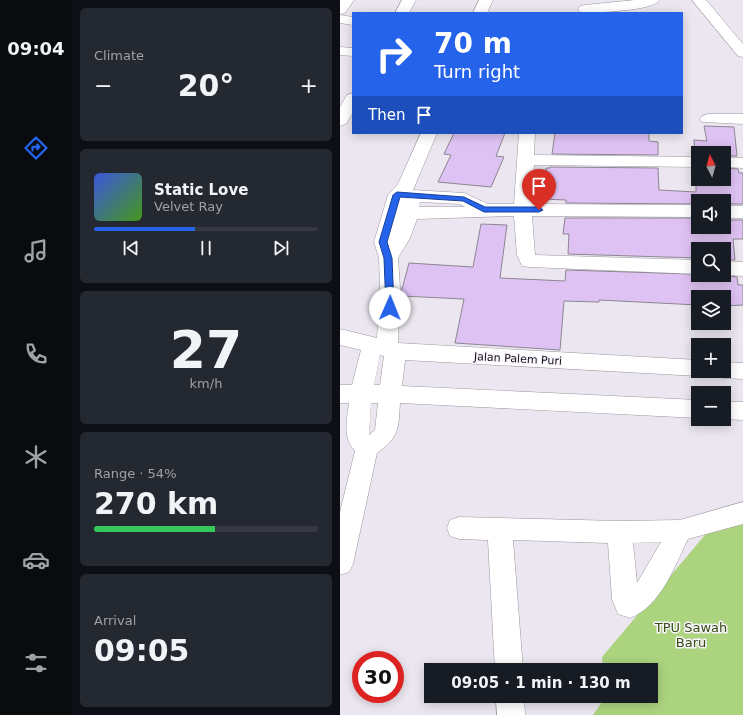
<!DOCTYPE html>
<html lang="en">
<head>
<meta charset="utf-8">
<style>
	:root { --surface:#171b24; --page:#242831; --text:#f1f3f6; --muted:#9ea1a6; --line:#363941; --accent:#2563eb }
	body { margin:0; font-family:"DejaVu Sans",sans-serif; background:var(--page); color:var(--text); height:100vh; display:flex; flex-direction:column; font-size:15px; white-space:nowrap }
	* { box-sizing:border-box; margin:0 }
	p { font-size:13px; color:var(--muted) }
	.icon { flex:none; width:22px; height:22px; fill:none; stroke:currentColor; stroke-width:2; stroke-linecap:round; stroke-linejoin:round }
	.map { position:relative; flex:1; overflow:hidden }
	.panel { display:flex; flex-direction:column; gap:8px; padding:8px; background:#0d0f14; width:268px }
	.panel>* { flex:none }
	.top-card { position:absolute; left:12px; top:12px; width:331px; height:122px; border-radius:0px; box-shadow:0 2px 10px #0003; background:#2563eb; color:#fff; overflow:hidden }
	.needle { width:26px; rotate:354deg }
	.tools { position:absolute; left:351px; top:146px; display:grid; gap:8px }
	.tools a { display:grid; place-items:center; width:40px; height:40px; border-radius:0px; background:var(--surface); box-shadow:0 2px 10px #0003; font-size:20px }
	.speed { position:absolute; left:12px; top:651px; display:flex; gap:8px; font-size:20px; font-weight:700; text-align:center }
	.speed>* { display:grid; place-content:center; width:52px; height:52px; border-radius:50%; background:var(--surface); box-shadow:0 2px 10px #0003; line-height:1 }
	.speed .limit { border:6px solid #d22; background:#fff; color:#111 }
	.pin { position:absolute; display:grid; place-items:center; width:34px; height:34px; color:#fff; margin:-41px -17px; border-radius:50% 50% 50% 0; rotate:-45deg; box-shadow:0 0 4px #0007 }
	.pin .icon { rotate:45deg }
	.me { position:absolute; width:44px; margin:-22px; rotate:1deg; stroke-linejoin:round; filter:drop-shadow(0 0 3px #0008) }
	.turn { display:flex; align-items:center; gap:14px; height:84px; padding:0 16px; font-size:18px }
	.turn .icon { width:52px; height:52px; stroke-width:2.5 }
	.turn b { display:block; font-size:28px; line-height:34px }
	.then { display:flex; align-items:center; height:38px; padding:0 16px; background:#0003; gap:8px; font-size:15px }
	.big { font-size:30px; font-weight:700; line-height:1.1 }
	.panel .tile { flex:1; display:flex; flex-direction:column; justify-content:center; gap:6px; min-width:0; padding:0 14px; border-radius:6px; background:var(--page) }
	.panel .dial { align-items:center; gap:0 }
	.dial b { font-size:52px; line-height:1 }
	.song { display:flex; align-items:center; gap:12px }
	.cover { width:48px; height:48px; border-radius:6px; background:linear-gradient(135deg,hsl(230 70% 55%),hsl(100 70% 35%)) }
	.played { height:4px; border-radius:2px; background:linear-gradient(90deg,var(--accent) 45%,var(--line) 45%) }
	.keys { display:flex; justify-content:space-around; direction:ltr }
	.heat { display:flex; justify-content:space-between; align-items:center; font-size:22px; direction:ltr }
	.charge { height:6px; border-radius:3px; background:linear-gradient(90deg,#34c759 54%,var(--line) 0) }
	.trip { position:absolute; left:84px; top:663px; width:234px; height:40px; border-radius:0px; background:var(--surface); box-shadow:0 2px 10px #0003; font-weight:700; line-height:40px; text-align:center }
	main { display:flex; flex:1; min-height:0 }
	.menu { display:flex; flex-direction:column; width:72px; justify-content:space-around; align-items:center; background:#090b0e; color:var(--muted) }
	.menu .icon { width:28px; height:28px }
	.menu .active { color:var(--accent) }
	.menu b { font-size:18px; color:var(--text) }
	.map>svg:first-child { display:block }
	.green { fill:#acd47f }
	.building { fill:#dfc2f4; stroke:#8c8790 }
	.lines { fill:none; stroke-linecap:round; stroke-linejoin:round }
	.street-casing { stroke:#9b969f; stroke-width:1 }
	.street { fill:#fff; fill-rule:evenodd }
	.route { fill:#2563eb; stroke:#184099 }
	.labels { text-anchor:middle; dominant-baseline:central; stroke-width:3; stroke-linejoin:round; paint-order:stroke }
	.street-label { font-size:11px; fill:#111013; stroke:#f8f3fd }
	.near-park-label { font-size:13px; fill:#364f10; stroke:#f8f3fd }
</style>
</head>
<body>
<main>
<nav class="menu">
<b>09:04</b>
<svg class="icon active" aria-label="directions" viewBox="0 0 24 24"><path d="M12 3l9 9-9 9-9-9zM9 14v-3h6M13 9l2 2-2 2"/></svg>
<svg class="icon" aria-label="music" viewBox="0 0 24 24"><path d="M9 18V5l10-2v13"/><circle cx="6" cy="18" r="3"/><circle cx="16" cy="16" r="3"/></svg>
<svg class="icon" aria-label="phone" viewBox="0 0 24 24"><path d="M5 4h4l2 5-3 2q2 4 5 5l2-3 5 2v4C11 20 4 13 5 4z"/></svg>
<svg class="icon" aria-label="climate" viewBox="0 0 24 24"><path d="M12 3v18M4 7l16 10M4 17L20 7"/></svg>
<svg class="icon" aria-label="car" viewBox="0 0 24 24"><path d="M5 17H2v-5l4-1 3-4h7l3 4 3 1v5h-3M9 17h6M6 11h13"/><circle cx="7" cy="17" r="2"/><circle cx="17" cy="17" r="2"/></svg>
<svg class="icon" aria-label="filters" viewBox="0 0 24 24"><path d="M4 7h16M4 17h16"/><circle cx="9" cy="7" r="2"/><circle cx="15" cy="17" r="2"/></svg>
</nav>
<section class="panel">
<div class="tile"><p>Climate</p>
<div class="heat"><a>−</a><b class="big">20°</b><a>+</a></div>
</div>
<div class="tile">
<div class="song"><i class="cover"></i><div><b>Static Love</b><p>Velvet Ray</p></div></div>
<div class="played"></div>
<div class="keys"><svg class="icon" aria-label="previous" viewBox="0 0 24 24"><path d="M18 5L8 12l10 7zM5 5v14"/></svg><svg class="icon" aria-label="pause" viewBox="0 0 24 24"><path d="M8 5v14M16 5v14"/></svg><svg class="icon" aria-label="next" viewBox="0 0 24 24"><path d="M6 5l10 7-10 7zM19 5v14"/></svg></div>
</div>
<div class="tile dial"><b>27</b><p>km/h</p></div>
<div class="tile"><p>Range · 54%</p><b class="big">270 km</b><div class="charge"></div></div>
<div class="tile"><p>Arrival</p><b class="big">09:05</b></div>
</section>
<div class="map">
<svg width="403" height="715" viewBox="0 0 403 715">
	<rect width="100%" height="100%" fill="#ebe6ef"/>
	<path class="green" d="M403 521V715H253L266 696H311V670H263L262 657 370 529Z"/>
	<path class="building" d="M364 126 394 127 397 156H384V153H358V156L355 155 354 140 367 141Z
		M114 133H165L156 156 164 157 151 187 98 182 111 155 104 154Z
		M215 133H309V141L318 142V155L212 154Z
		M210 167 318 168 319 190 356 192V168H358V179H384V168L398 169 399 173H403V204H384V201H358V204L226 203V200L202 199 206 168H210Z
		M225 218H358V227H384V220H403V239H393L395 260H384V249H358V258L228 254 229 234H223Z
		M141 224 167 225 160 278 225 281 226 270 382 275 397 277 398 285H403V305L384 306V297H358V305L259 300V302L224 301 220 350 115 343 124 299 61 296V293L69 263 133 267Z"/>
	<g class="lines">
		<defs>
			<path id="street" d="M0 0H14L5 13 0 14Z
				M62 0H76L69 13H55Z
				M139 0H153L147 13H133Z
				M295 0H320C312 11 261 12 246 13L240 12 238 9 240 6 245 5Z
				M352 0H366L403 44V57L398 56Z
				M0 15 13 17V25L0 23Z
				M0 47 13 48V56L0 55Z
				M13 93V112L6 124 0 126V107L7 95Z
				M368 114H403V124L362 122 360 119 362 116Z
				M81 133H97L73 190 124 193 148 204H174L179 133H195L194 155 358 157V167L194 165 192 204 358 205V217L192 216 195 255 358 260V274L189 267 182 266 177 255 174 216 77 219 70 238 58 258 60 288 58 343 358 360V371H367L366 374 358 376 65 360 62 386 358 400V418L60 403C58 429 60 437 37 453L13 564 9 572 0 575V512L15 451C2 437 7 420 9 403H0V385H12L21 350 0 345V329L37 338 40 288 39 258 34 242 48 195 58 184ZM80 202 120 204 125 207H79ZM40 355 44 356 40 385H34ZM31 403H38L35 430 29 435Z
				M384 157 403 158V168L384 167Z
				M384 206H403V218H384Z
				M384 261 403 262V276L384 275Z
				M384 362 403 363V379L384 378 376 376 374 371H384Z
				M384 402H403V420L382 419H384Z
				M403 502V524L348 539C334 567 321 606 290 618L278 614 272 599 268 543 173 540 183 670H155L148 540 119 539 110 536 107 528 110 520 119 517 280 521 340 520ZM321 542 297 583 293 543Z
				M156 696H184L185 715H157Z"/>
		</defs>
		<use href="#street" class="street-casing"/>
		<use href="#street" class="street"/>
	</g>
	<path class="route" d="M57 192 124 197 145 207H199L203 210 199 212H144L123 201 60 197 47 242 52 258 54 308 50 311 46 308 44 258 39 242 53 195Z"/>
	<g class="labels">
		<g class="street-label">
			<text transform="translate(178 359) rotate(3)">Jalan Palem Puri</text>
		</g>
		<g class="near-park-label">
			<text x="351" y="627">TPU Sawah<tspan x="351" dy="15">Baru</tspan></text>
		</g>
	</g>
</svg>
<div class="tools">
<a><svg class="needle" viewBox="-14 -14 28 28"><path d="M0-13l5 13h-10z" fill="#e53935"/><path d="M0 13l5-13h-10z" fill="#9ea1a6"/></svg></a>
<a><svg class="icon" aria-label="sound" viewBox="0 0 24 24"><path d="M4 9h4l5-4v14l-5-4H4zM17 9q2 3 0 6"/></svg></a>
<a><svg class="icon" aria-label="search" viewBox="0 0 24 24"><circle cx="10" cy="10" r="6"/><path d="M15 15l6 6"/></svg></a>
<a><svg class="icon" aria-label="layers" viewBox="0 0 24 24"><path d="M12 4l9 5-9 5-9-5zM3 14l9 5 9-5"/></svg></a>
<a>+</a>
<a>−</a>
</div>
<div class="speed"><div class="limit">30</div></div>
<div class="pin" style="left:199px;top:210px;background:#d93025"><svg class="icon" aria-label="arrive" viewBox="0 0 24 24"><path d="M6 21V4h12l-3 4 3 4H6"/></svg></div>
<svg class="me" style="left:50px;top:308px" viewBox="-20 -20 40 40"><circle r="19" fill="#fff"/><path d="M0-13L10 11 0 6-10 11z" fill="#2563eb"/></svg>
<div class="trip">09:05 · 1 min · 130 m</div>
<div class="top-card">
<div class="turn"><svg class="icon" aria-label="right" viewBox="0 0 24 24"><path d="M7 20v-9h11M14 6l5 5-5 5"/></svg><div><b>70 m</b>Turn right</div></div>
<div class="then">Then<svg class="icon" aria-label="arrive" viewBox="0 0 24 24"><path d="M6 21V4h12l-3 4 3 4H6"/></svg></div>
</div>
</div>
</main>
</body>
</html>
